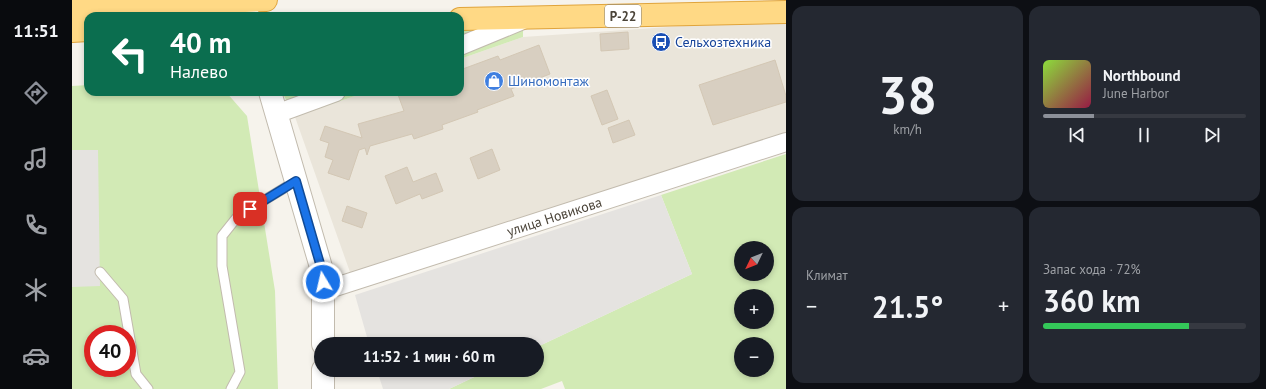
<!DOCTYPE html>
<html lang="ru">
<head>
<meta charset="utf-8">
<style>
	:root { --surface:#171b24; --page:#242831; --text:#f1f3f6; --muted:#9ea1a6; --line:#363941; --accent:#8c9099 }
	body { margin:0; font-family:"PT Sans",sans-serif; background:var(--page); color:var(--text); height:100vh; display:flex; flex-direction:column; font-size:15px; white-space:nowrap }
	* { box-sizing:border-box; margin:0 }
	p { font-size:13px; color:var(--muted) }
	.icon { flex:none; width:22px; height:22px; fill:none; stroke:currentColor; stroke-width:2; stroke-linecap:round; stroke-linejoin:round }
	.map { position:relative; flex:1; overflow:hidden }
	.panel { display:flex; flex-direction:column; gap:6px; padding:6px; background:#0d0f14; width:480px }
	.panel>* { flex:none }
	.hud { position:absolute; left:12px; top:12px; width:380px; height:84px; border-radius:12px; box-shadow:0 2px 6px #0003; background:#0b6e4f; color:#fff; overflow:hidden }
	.needle { width:26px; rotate:227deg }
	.tools { position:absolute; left:662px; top:241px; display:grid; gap:8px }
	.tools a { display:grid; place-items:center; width:40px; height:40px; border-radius:50%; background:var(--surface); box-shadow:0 2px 6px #0003; font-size:20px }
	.speed { position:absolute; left:12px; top:325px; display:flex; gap:8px; font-size:20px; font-weight:700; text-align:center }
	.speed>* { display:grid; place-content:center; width:52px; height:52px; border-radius:50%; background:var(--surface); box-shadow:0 2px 6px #0003; line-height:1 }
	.speed .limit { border:6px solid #d22; background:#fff; color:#111 }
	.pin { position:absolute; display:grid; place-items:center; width:34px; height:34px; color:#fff; margin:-17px; border-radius:8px; box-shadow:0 2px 6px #0006 }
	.me { position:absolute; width:44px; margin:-22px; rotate:351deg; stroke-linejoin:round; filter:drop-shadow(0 0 3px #0008) }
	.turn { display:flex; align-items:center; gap:14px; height:84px; padding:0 20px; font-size:18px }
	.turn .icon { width:52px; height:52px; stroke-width:2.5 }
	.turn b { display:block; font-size:28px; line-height:34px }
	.big { font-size:30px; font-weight:600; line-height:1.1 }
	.panel .tile { flex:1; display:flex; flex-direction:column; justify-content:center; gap:6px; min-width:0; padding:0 14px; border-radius:12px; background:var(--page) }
	.panel .dial { align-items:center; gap:0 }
	.dial b { font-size:52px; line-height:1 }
	.song { display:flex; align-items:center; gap:12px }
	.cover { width:48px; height:48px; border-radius:6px; background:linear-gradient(135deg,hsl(90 70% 55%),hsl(340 70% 35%)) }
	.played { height:4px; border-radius:2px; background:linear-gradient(90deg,var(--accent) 25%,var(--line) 25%) }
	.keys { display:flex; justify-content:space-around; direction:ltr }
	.heat { display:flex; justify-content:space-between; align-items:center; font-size:22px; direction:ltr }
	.charge { height:6px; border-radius:3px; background:linear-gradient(90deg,#34c759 72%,var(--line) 0) }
	.panel .tiles { flex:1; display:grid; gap:6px; grid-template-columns:repeat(2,1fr) }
	.trip { position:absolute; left:242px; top:337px; width:230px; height:40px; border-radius:20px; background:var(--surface); box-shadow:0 2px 6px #0003; font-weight:600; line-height:40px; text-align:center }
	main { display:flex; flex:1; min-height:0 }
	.tab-bar { display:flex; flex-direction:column; width:72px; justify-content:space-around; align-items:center; background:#090b0e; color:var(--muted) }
	.tab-bar .icon { width:28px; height:28px }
	.tab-bar .selected { color:var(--accent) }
	.tab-bar b { font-size:18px; color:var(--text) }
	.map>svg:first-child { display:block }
	.residential { fill:#eae5da }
	.green { fill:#d2eab5; fill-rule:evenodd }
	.parking { fill:#e5e3e0 }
	.building { fill:#d8cfc1; stroke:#d3c7b4 }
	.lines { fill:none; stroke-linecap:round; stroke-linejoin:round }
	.service-casing { stroke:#c2bbae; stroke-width:11 }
	.minor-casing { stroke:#c2bbae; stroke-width:20 }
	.tertiary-casing { stroke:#c2bbae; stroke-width:24 }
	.trunk-casing { stroke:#e0a43c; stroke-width:24 }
	.service { stroke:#fff; stroke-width:9 }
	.minor { stroke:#fff; stroke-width:18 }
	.tertiary { stroke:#fff; stroke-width:22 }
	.trunk { stroke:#ffd985; stroke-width:22 }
	.route-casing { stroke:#114b97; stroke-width:10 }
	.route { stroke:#1a73e8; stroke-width:7 }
	.labels { text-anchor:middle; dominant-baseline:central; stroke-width:3; stroke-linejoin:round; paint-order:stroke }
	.shield { fill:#fff; stroke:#817c74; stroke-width:1 }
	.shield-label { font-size:13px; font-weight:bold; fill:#4b4439 }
	.transit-label { font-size:14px; fill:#164399; stroke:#fff; text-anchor:start }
	.shop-label { font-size:14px; fill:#366cbe; stroke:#fff; text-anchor:start }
	.street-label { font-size:14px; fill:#4b4439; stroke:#fff }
</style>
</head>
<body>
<main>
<nav class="tab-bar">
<b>11:51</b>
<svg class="icon selected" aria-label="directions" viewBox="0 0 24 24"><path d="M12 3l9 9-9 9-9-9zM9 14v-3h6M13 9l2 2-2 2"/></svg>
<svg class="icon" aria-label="music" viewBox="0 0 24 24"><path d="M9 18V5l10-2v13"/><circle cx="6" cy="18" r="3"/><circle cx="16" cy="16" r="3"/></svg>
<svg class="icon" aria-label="phone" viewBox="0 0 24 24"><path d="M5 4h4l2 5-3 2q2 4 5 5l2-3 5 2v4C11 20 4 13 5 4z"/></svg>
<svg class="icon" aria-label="climate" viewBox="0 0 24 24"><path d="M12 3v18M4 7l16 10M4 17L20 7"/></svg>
<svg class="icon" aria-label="car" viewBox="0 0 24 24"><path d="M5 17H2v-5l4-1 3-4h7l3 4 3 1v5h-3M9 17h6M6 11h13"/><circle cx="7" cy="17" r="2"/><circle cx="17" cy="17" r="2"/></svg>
</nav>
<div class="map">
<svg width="714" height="389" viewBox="0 0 714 389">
	<rect width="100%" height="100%" fill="#f6f3ec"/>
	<path class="residential" d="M714 19V134L279 275 223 117 294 92H388V59L451 37Z"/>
	<path class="green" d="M451 26V37L388 59V28Z
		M16 85V92H154L175 116 203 291 206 389H0V86ZM21 334H55V368H21Z
		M210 92H294L223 117Z
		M714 154V389H493L490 381 469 389H377L417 370H465V347L620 274 589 195ZM669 248H695V274H669ZM669 296H695V322H669ZM669 344H695V370H669Z"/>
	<path class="parking" d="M0 150H26L28 286 0 287Z
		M589 195 620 274 465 347V344H297L283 295Z
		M305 370H417L377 389H311Z"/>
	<path class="building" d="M556 32 557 49 529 51 528 34Z
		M467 45 478 74 439 89 442 96 405 110 406 112 370 125 371 129 342 139 340 134 298 146 295 155 293 148 287 150 277 180 256 173 261 160 253 157 257 143 248 140 253 126 290 138 286 124 332 111 325 92H388V70L426 56 428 60Z
		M703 60 714 96V102L641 125 627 85Z
		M535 90 546 119 530 125 519 96Z
		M557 120 563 135 541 143 536 128Z
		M420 149 428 170 406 179 398 158Z
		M335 167 341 182 364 173 371 191 350 199 348 194 324 204 313 176Z
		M275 206 295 213 290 228 270 221Z"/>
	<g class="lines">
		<defs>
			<path id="service" d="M28 272 51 299 64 374 76 389
				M159 389 168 372 150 266V236L166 216 224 181"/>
			<g id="minor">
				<path d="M388 46 451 20"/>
				<path d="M204 114 264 92"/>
				<path id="s1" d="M251 291 714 142"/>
			</g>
			<path id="tertiary" d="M172 0 176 16
				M198 92 251 274V344
				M251 389V370"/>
			<path id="trunk" d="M0 9 194 0
				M388 19 714 12
				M0 31 16 30"/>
		</defs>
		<use href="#service" class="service-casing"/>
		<use href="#minor" class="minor-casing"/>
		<use href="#tertiary" class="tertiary-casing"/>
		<use href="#trunk" class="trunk-casing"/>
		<use href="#service" class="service"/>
		<use href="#minor" class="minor"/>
		<use href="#tertiary" class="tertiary"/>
		<use href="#trunk" class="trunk"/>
	</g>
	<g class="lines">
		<defs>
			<path id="route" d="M178 209 224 181 251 274V282"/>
		</defs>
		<use href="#route" class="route-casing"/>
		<use href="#route" class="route"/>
	</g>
	<defs>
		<symbol id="bus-disc" viewBox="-11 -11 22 22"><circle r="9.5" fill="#1a4fb4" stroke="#fff"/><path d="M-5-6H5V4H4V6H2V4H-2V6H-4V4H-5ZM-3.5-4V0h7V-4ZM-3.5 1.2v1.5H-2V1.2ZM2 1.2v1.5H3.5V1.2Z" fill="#fff"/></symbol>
		<symbol id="shop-disc" viewBox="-11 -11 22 22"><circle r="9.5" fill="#3f7fe0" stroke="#fff"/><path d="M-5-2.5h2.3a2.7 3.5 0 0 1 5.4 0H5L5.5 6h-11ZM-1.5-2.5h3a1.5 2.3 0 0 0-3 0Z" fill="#fff"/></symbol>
	</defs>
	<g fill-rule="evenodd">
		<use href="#bus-disc" x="578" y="31" width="22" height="22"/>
		<use href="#shop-disc" x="411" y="70" width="22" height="22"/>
	</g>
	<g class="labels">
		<rect class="shield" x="533" y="5" width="36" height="22" rx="3"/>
		<g class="shield-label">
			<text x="551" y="16">Р-22</text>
		</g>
		<g class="transit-label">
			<text x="603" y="42">Сельхозтехника</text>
		</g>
		<g class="shop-label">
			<text x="436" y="81">Шиномонтаж</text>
		</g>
		<g class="street-label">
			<text stroke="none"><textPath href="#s1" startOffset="243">улица Новикова</textPath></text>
		</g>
	</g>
</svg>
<div class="tools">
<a><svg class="needle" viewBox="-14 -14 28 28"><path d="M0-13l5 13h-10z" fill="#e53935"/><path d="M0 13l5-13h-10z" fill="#9ea1a6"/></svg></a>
<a>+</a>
<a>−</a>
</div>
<div class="speed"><div class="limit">40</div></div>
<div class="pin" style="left:178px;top:209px;background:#d93025"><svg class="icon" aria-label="arrive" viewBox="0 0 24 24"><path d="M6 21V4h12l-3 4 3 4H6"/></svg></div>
<svg class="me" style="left:251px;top:282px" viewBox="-20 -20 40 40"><circle r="17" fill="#1a73e8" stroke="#fff" stroke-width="3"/><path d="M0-11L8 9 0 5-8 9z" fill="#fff"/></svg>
<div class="trip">11:52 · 1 мин · 60 m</div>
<div class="hud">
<div class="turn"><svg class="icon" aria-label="left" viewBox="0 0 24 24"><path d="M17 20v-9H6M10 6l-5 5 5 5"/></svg><div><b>40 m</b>Налево</div></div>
</div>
</div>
<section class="panel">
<div class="tiles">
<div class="tile dial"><b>38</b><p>km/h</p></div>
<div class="tile">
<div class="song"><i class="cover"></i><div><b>Northbound</b><p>June Harbor</p></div></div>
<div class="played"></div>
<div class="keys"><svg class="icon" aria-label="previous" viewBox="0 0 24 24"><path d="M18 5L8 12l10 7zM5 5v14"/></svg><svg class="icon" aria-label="pause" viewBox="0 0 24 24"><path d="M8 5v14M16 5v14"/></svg><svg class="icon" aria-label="next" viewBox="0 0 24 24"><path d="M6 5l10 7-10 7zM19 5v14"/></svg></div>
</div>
<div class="tile"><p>Климат</p>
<div class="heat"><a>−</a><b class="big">21.5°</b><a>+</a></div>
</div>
<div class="tile"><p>Запас хода · 72%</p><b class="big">360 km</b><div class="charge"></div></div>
</div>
</section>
</main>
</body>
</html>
